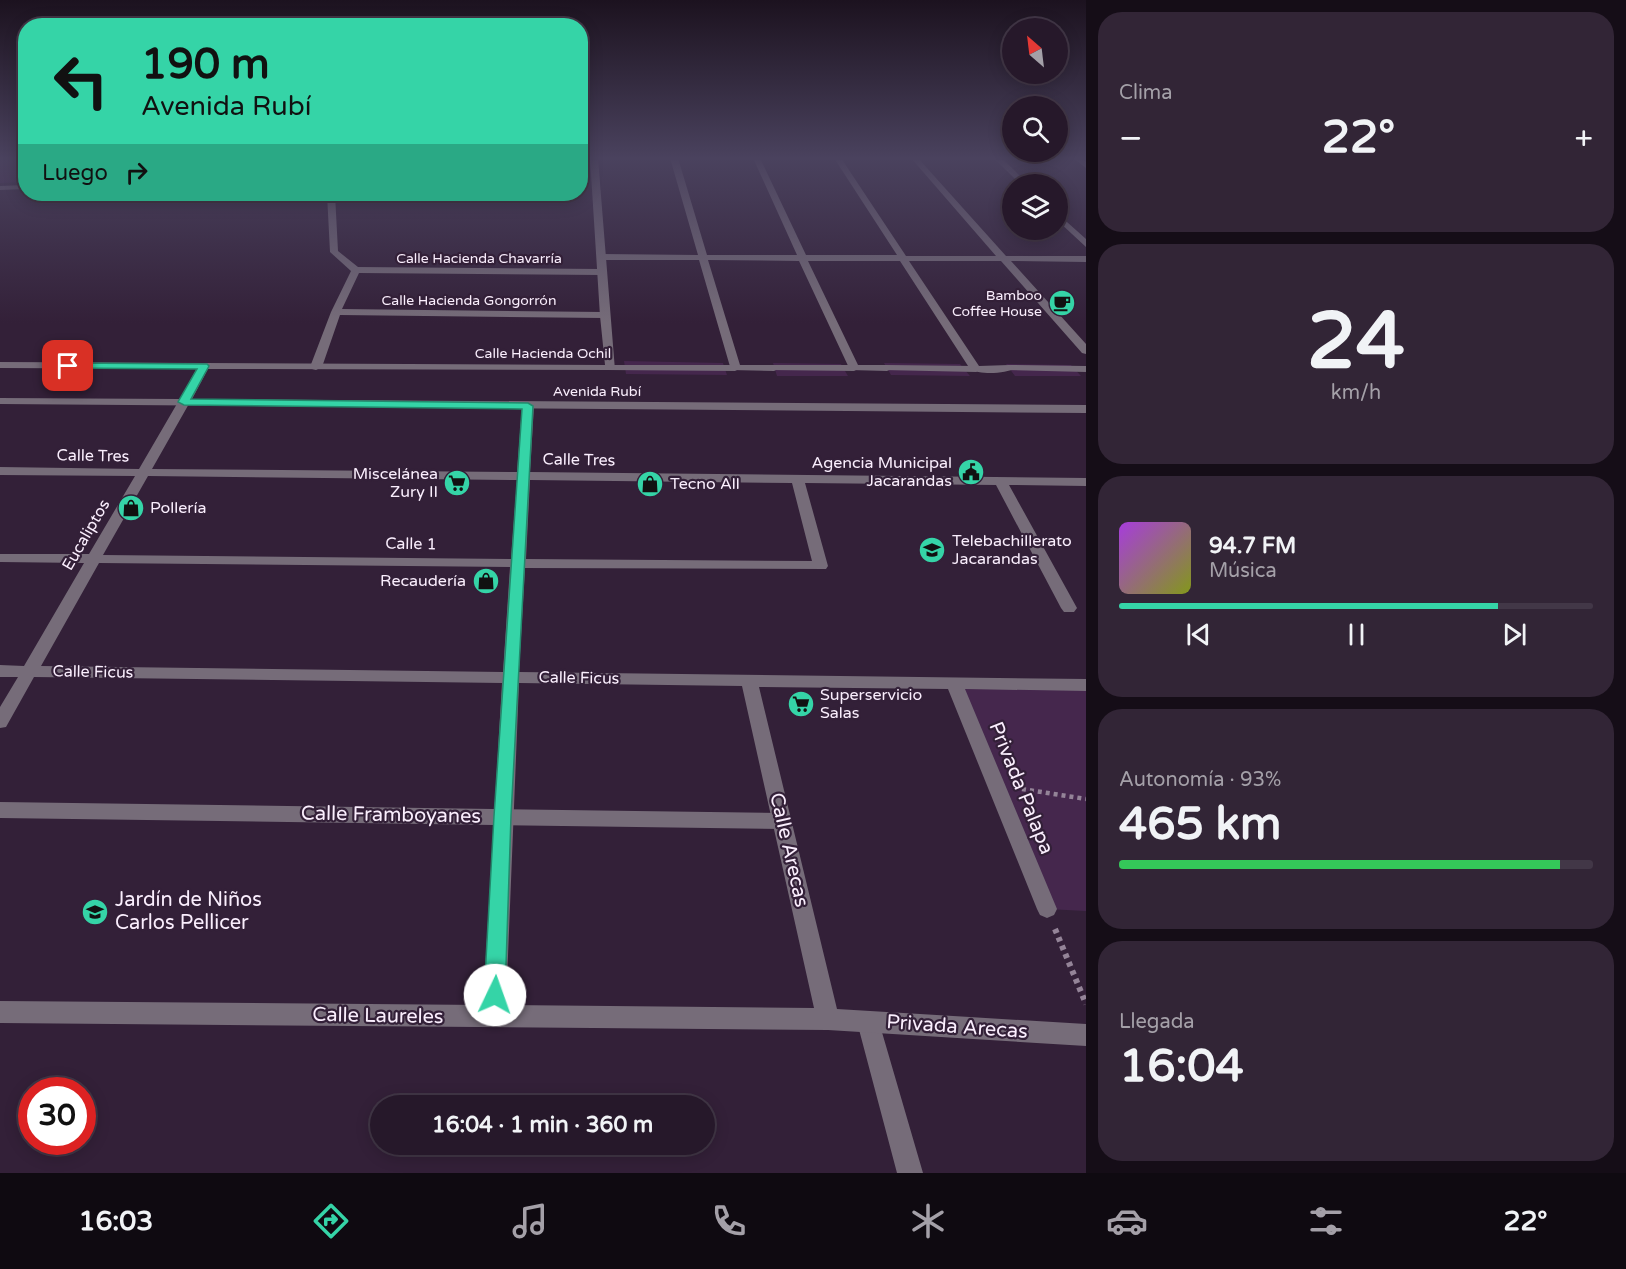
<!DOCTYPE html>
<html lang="es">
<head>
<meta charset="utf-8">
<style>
	:root { --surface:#26182a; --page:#322536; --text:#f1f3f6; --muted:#a4a0a8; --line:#423747; --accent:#35d4a7 }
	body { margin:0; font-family:"Varela Round",sans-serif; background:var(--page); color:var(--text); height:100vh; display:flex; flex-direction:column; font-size:22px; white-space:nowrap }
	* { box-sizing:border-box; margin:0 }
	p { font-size:20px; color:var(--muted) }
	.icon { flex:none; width:33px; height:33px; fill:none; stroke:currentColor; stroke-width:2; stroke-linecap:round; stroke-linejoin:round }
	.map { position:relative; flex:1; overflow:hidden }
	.sheet { display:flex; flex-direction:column; gap:12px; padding:12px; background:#150d17; width:540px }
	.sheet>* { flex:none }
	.top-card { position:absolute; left:18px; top:18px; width:570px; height:183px; border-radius:24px; box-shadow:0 3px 15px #0003,0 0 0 2px var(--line); background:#35d4a7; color:#111; overflow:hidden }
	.needle { width:39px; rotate:332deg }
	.fabs { position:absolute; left:1002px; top:18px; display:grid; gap:12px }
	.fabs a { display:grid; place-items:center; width:66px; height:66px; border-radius:50%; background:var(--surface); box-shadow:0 3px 15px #0003,0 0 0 2px var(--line); font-size:30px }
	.speed { position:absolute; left:18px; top:1077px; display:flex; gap:12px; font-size:30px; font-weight:700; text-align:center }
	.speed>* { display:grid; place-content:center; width:78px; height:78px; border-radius:50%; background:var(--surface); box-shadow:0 3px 15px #0003,0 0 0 2px var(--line); line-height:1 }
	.speed .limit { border:9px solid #d22; background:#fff; color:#111 }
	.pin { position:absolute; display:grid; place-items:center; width:51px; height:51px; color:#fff; margin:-26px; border-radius:12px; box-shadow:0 3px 9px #0006 }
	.me { position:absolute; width:66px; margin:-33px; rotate:3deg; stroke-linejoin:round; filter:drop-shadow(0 0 4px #0008) }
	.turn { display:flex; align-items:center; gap:21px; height:126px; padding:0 24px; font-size:27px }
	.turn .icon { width:78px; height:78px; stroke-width:2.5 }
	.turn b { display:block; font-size:42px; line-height:51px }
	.then { display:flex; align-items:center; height:57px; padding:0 24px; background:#0003; gap:12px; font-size:22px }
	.big { font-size:45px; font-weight:700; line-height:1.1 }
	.sheet .card { flex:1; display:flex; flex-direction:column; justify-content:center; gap:9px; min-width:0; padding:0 21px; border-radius:24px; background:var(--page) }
	.sheet .dial { align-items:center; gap:0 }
	.dial b { font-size:78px; line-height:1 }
	.song { display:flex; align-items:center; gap:18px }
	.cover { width:72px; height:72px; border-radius:9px; background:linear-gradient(135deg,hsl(280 70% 55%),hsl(70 70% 35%)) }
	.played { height:6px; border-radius:3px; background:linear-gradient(90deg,var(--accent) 80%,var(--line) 80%) }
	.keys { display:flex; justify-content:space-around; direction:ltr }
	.heat { display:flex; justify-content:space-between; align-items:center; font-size:33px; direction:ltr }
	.charge { height:9px; border-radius:4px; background:linear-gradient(90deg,#34c759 93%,var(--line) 0) }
	.trip { position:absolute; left:370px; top:1095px; width:345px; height:60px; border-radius:30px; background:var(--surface); box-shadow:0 3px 15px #0003,0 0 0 2px var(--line); font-weight:700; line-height:60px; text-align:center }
	.tabs { display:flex; height:96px; justify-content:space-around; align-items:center; background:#0f0a11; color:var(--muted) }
	.tabs .icon { width:42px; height:42px }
	.tabs .selected { color:var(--accent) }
	.tabs b { font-size:27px; color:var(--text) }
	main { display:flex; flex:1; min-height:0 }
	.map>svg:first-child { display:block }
	.green { fill:#45274d }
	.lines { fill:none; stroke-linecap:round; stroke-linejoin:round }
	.path-far1 { stroke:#948498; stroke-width:4.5; stroke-dasharray:4 4; stroke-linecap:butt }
	.path { stroke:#948498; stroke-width:6; stroke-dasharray:4.5 4.5; stroke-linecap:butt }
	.pedestrian { fill:#766c79; fill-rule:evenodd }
	.minor { fill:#766c79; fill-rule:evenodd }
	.tertiary { fill:#766c79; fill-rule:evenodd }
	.route { fill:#35d4a7; stroke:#228a6d; stroke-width:1.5 }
	.labels { text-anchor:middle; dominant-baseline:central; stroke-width:4.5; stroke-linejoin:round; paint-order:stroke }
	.far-street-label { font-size:14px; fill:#faeefd; stroke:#332038 }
	.far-poi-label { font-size:14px; fill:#faeefd; stroke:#332038; text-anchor:end }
	.street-label { font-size:16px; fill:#faeefd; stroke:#332038 }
	.poi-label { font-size:16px; fill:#faeefd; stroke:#332038; text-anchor:start }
	.near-street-label { font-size:20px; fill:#faeefd; stroke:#332038 }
	.near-poi-label { font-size:20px; fill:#faeefd; stroke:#332038; text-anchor:start }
</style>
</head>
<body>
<main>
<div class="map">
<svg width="1086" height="1173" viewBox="0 0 1086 1173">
	<rect width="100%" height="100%" fill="#332038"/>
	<path class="green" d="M0 158H25V182L0 183Z
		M624 361 723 363 727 375 626 374Z
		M773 363 841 364 848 376H777Z
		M884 363 960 364 970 376 891 375Z
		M1006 364 1071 365 1081 376H1015Z
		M954 684 1086 685V911L1047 909Z"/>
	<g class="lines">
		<path class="path-far1" d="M1022 789 1086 799"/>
		<path class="path" d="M1055 929 1086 1004"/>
		<path class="pedestrian" d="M611 365H735L741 368 735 371 607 370V366Z
			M774 365H854L860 368 854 371 770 370 768 368Z
			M887 365 976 366 982 369 976 372 883 370 881 368Z
			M1009 365 1086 366V372L1005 370 1003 368Z
			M868 1011 876 1014 879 1022 923 1173H897L857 1022 860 1014Z"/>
		<path class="minor" d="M670 158H678L707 255H797L753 158H760L806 255H897L834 158H841L906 256H996L911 158H918L1006 256H1086V262L1011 261 1086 344V354L1082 353 1001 261H909L979 366 1009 365 1015 368C1006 374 979 375 970 369L900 261H808L858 365H887L893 368 887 371 850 370 799 261 708 260 740 365H774L780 368 774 371 731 370 699 260H602L597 257 602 254 698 255Z
			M994 158H1002L1028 184H1020Z
			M1073 158H1081L1086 162V168Z
			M26 185V189L0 190V186Z
			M327 194H335L338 251 358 267 601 269 606 272 601 275 359 273 342 309 603 312 608 315 603 318 340 315 322 367 316 370 312 369 310 367 331 312 351 271 330 252Z
			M1058 214 1086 239V247L1058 221Z
			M0 362 204 363 210 366 204 369 0 368Z
			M184 398 190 402 152 469 517 472 522 406 528 402 534 406 530 472 1086 478V486L1009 485 1077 608 1074 612H1064L1061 608 996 485 805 483 828 566 826 569 525 568 519 672 1086 679V691L965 689 1057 909 1054 915 1047 918 1040 915 1037 909 948 689 759 687 837 1009 1086 1024V1046L828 1030 0 1023V1001L483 1005 502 683 34 677 6 727 0 728V707L18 677H0V665L24 666 84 563 0 562V554H89L135 476 0 475V467L139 469 178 402ZM148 476 517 480 511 559 103 555ZM530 480 792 483 812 561 526 559ZM99 563 510 567 503 672 41 666ZM519 683 742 686 814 1008 506 1005Z"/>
		<path class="tertiary" d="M590 158H598L615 370 208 369 192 399 1086 405V413L0 404V398L180 399 198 366 204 363 605 365 600 316Z
			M0 802 782 813 789 816 792 821 789 826 782 829 0 818Z"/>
	</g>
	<linearGradient id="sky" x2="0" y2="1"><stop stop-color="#1c121f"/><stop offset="0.49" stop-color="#4a425e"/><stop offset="1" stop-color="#4a425e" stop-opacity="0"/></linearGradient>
	<rect width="1086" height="323" fill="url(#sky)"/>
	<path class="route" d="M68 363 207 364 209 366 191 399 528 403 533 406 511 816 505 995 502 1002 495 1005 487 1002 484 995 494 816 522 409 184 405 178 402 197 369 64 368V364Z"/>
	<defs>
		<symbol id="cafe-disc" viewBox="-11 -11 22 22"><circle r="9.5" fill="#35d4a7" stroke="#332038"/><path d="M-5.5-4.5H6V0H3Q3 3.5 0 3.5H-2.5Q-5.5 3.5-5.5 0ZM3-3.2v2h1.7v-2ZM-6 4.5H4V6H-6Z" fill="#111"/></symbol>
		<symbol id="civic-disc" viewBox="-11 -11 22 22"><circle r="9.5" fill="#35d4a7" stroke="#332038"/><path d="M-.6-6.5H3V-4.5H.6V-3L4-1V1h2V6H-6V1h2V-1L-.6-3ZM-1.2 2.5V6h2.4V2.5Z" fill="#111"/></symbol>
		<symbol id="supermarket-disc" viewBox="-11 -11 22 22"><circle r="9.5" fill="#35d4a7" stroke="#332038"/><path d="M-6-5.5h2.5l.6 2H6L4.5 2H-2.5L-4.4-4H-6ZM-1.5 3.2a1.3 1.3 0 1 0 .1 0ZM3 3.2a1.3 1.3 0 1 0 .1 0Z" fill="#111"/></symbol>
		<symbol id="shop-disc" viewBox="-11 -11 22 22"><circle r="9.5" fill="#35d4a7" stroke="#332038"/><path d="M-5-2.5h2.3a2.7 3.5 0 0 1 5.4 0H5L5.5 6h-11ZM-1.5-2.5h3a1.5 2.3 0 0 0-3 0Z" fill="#111"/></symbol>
		<symbol id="school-disc" viewBox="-11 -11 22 22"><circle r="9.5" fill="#35d4a7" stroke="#332038"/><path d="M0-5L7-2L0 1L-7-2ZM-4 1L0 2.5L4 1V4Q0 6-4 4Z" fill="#111"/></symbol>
	</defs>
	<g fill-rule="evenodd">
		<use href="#cafe-disc" x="1047" y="288" width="30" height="30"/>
		<use href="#civic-disc" x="956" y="457" width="30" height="30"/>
		<use href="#supermarket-disc" x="442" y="468" width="30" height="30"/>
		<use href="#shop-disc" x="635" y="469" width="30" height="30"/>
		<use href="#shop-disc" x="116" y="493" width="30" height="30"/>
		<use href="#school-disc" x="917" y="535" width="30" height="30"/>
		<use href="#shop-disc" x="471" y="566" width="30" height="30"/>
		<use href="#supermarket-disc" x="786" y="689" width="30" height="30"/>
		<use href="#school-disc" x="80" y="897" width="30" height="30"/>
	</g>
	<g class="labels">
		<g class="far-street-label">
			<text x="479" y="258">Calle Hacienda Chavarría</text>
			<text x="469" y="300">Calle Hacienda Gongorrón</text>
			<text x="543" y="353">Calle Hacienda Ochil</text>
			<text x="597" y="391">Avenida Rubí</text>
		</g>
		<g class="far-poi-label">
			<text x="1042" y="295">Bamboo<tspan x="1042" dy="16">Coffee House</tspan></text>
		</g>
		<g class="street-label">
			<text transform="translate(93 456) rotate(1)">Calle Tres</text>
			<text transform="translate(579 460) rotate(1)">Calle Tres</text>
			<text transform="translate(86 535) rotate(-60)">Eucaliptos</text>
			<text transform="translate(411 544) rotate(1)">Calle 1</text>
			<text transform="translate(93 672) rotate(1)">Calle Ficus</text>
			<text transform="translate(579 678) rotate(1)">Calle Ficus</text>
		</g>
		<g class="poi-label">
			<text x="952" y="463" text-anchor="end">Agencia Municipal<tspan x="952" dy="18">Jacarandas</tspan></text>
			<text x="438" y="474" text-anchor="end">Miscelánea<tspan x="438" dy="18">Zury II</tspan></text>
			<text x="670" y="484">Tecno All</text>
			<text x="150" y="508">Pollería</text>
			<text x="952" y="541">Telebachillerato<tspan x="952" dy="18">Jacarandas</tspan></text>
			<text x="466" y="581" text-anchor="end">Recaudería</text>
			<text x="820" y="695">Superservicio<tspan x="820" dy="18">Salas</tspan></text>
		</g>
		<g class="near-street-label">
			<text transform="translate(1021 788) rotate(68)">Privada Palapa</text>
			<text transform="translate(391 815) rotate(1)">Calle Framboyanes</text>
			<text transform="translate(789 850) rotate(77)">Calle Arecas</text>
			<text transform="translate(378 1016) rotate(1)">Calle Laureles</text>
			<text transform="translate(957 1027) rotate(4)">Privada Arecas</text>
		</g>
		<g class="near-poi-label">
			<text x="115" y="900">Jardín de Niños<tspan x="115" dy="23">Carlos Pellicer</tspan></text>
		</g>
	</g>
</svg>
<div class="fabs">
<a><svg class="needle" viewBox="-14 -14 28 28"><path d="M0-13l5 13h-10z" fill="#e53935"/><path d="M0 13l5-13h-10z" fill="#a4a0a8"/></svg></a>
<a><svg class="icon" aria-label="search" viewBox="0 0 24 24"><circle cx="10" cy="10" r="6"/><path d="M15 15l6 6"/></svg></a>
<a><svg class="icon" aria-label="layers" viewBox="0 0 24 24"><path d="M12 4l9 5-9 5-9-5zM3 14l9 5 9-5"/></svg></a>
</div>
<div class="speed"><div class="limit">30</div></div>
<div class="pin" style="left:68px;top:366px;background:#d93025"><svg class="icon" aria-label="arrive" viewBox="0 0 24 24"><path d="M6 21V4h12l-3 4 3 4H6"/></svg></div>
<svg class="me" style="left:495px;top:995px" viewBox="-20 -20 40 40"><circle r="19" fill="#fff"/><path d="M0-13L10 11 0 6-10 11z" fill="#35d4a7"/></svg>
<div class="trip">16:04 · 1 min · 360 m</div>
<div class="top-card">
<div class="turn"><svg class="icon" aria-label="left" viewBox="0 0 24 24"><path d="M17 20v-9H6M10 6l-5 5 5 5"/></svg><div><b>190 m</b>Avenida Rubí</div></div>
<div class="then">Luego<svg class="icon" aria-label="right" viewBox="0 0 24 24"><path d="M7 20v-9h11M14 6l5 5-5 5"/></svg></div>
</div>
</div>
<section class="sheet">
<div class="card"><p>Clima</p>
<div class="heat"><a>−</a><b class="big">22°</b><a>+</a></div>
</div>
<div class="card dial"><b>24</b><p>km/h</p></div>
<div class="card">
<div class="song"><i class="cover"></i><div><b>94.7 FM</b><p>Música</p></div></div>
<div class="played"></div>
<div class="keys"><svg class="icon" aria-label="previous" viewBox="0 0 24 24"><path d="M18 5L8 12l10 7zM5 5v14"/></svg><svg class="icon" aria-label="pause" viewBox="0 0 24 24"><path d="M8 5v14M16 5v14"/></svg><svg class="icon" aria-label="next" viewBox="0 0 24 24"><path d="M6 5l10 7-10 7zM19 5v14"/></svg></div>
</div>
<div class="card"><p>Autonomía · 93%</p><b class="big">465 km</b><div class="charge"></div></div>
<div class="card"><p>Llegada</p><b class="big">16:04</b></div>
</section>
</main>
<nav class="tabs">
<b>16:03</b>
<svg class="icon selected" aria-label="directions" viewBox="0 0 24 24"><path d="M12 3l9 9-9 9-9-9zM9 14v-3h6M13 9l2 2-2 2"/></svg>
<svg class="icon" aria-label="music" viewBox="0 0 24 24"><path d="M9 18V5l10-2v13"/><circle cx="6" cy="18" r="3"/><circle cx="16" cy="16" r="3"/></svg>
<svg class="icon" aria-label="phone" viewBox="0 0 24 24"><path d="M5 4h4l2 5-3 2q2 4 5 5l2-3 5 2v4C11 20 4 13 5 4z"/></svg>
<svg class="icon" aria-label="climate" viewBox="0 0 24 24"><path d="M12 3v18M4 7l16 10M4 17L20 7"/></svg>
<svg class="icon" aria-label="car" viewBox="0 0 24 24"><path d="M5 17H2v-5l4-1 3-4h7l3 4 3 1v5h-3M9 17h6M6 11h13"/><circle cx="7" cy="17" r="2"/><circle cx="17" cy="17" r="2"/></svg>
<svg class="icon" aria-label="filters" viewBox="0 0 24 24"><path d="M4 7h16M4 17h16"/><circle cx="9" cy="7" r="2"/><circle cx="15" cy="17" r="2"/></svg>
<b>22°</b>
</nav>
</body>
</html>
